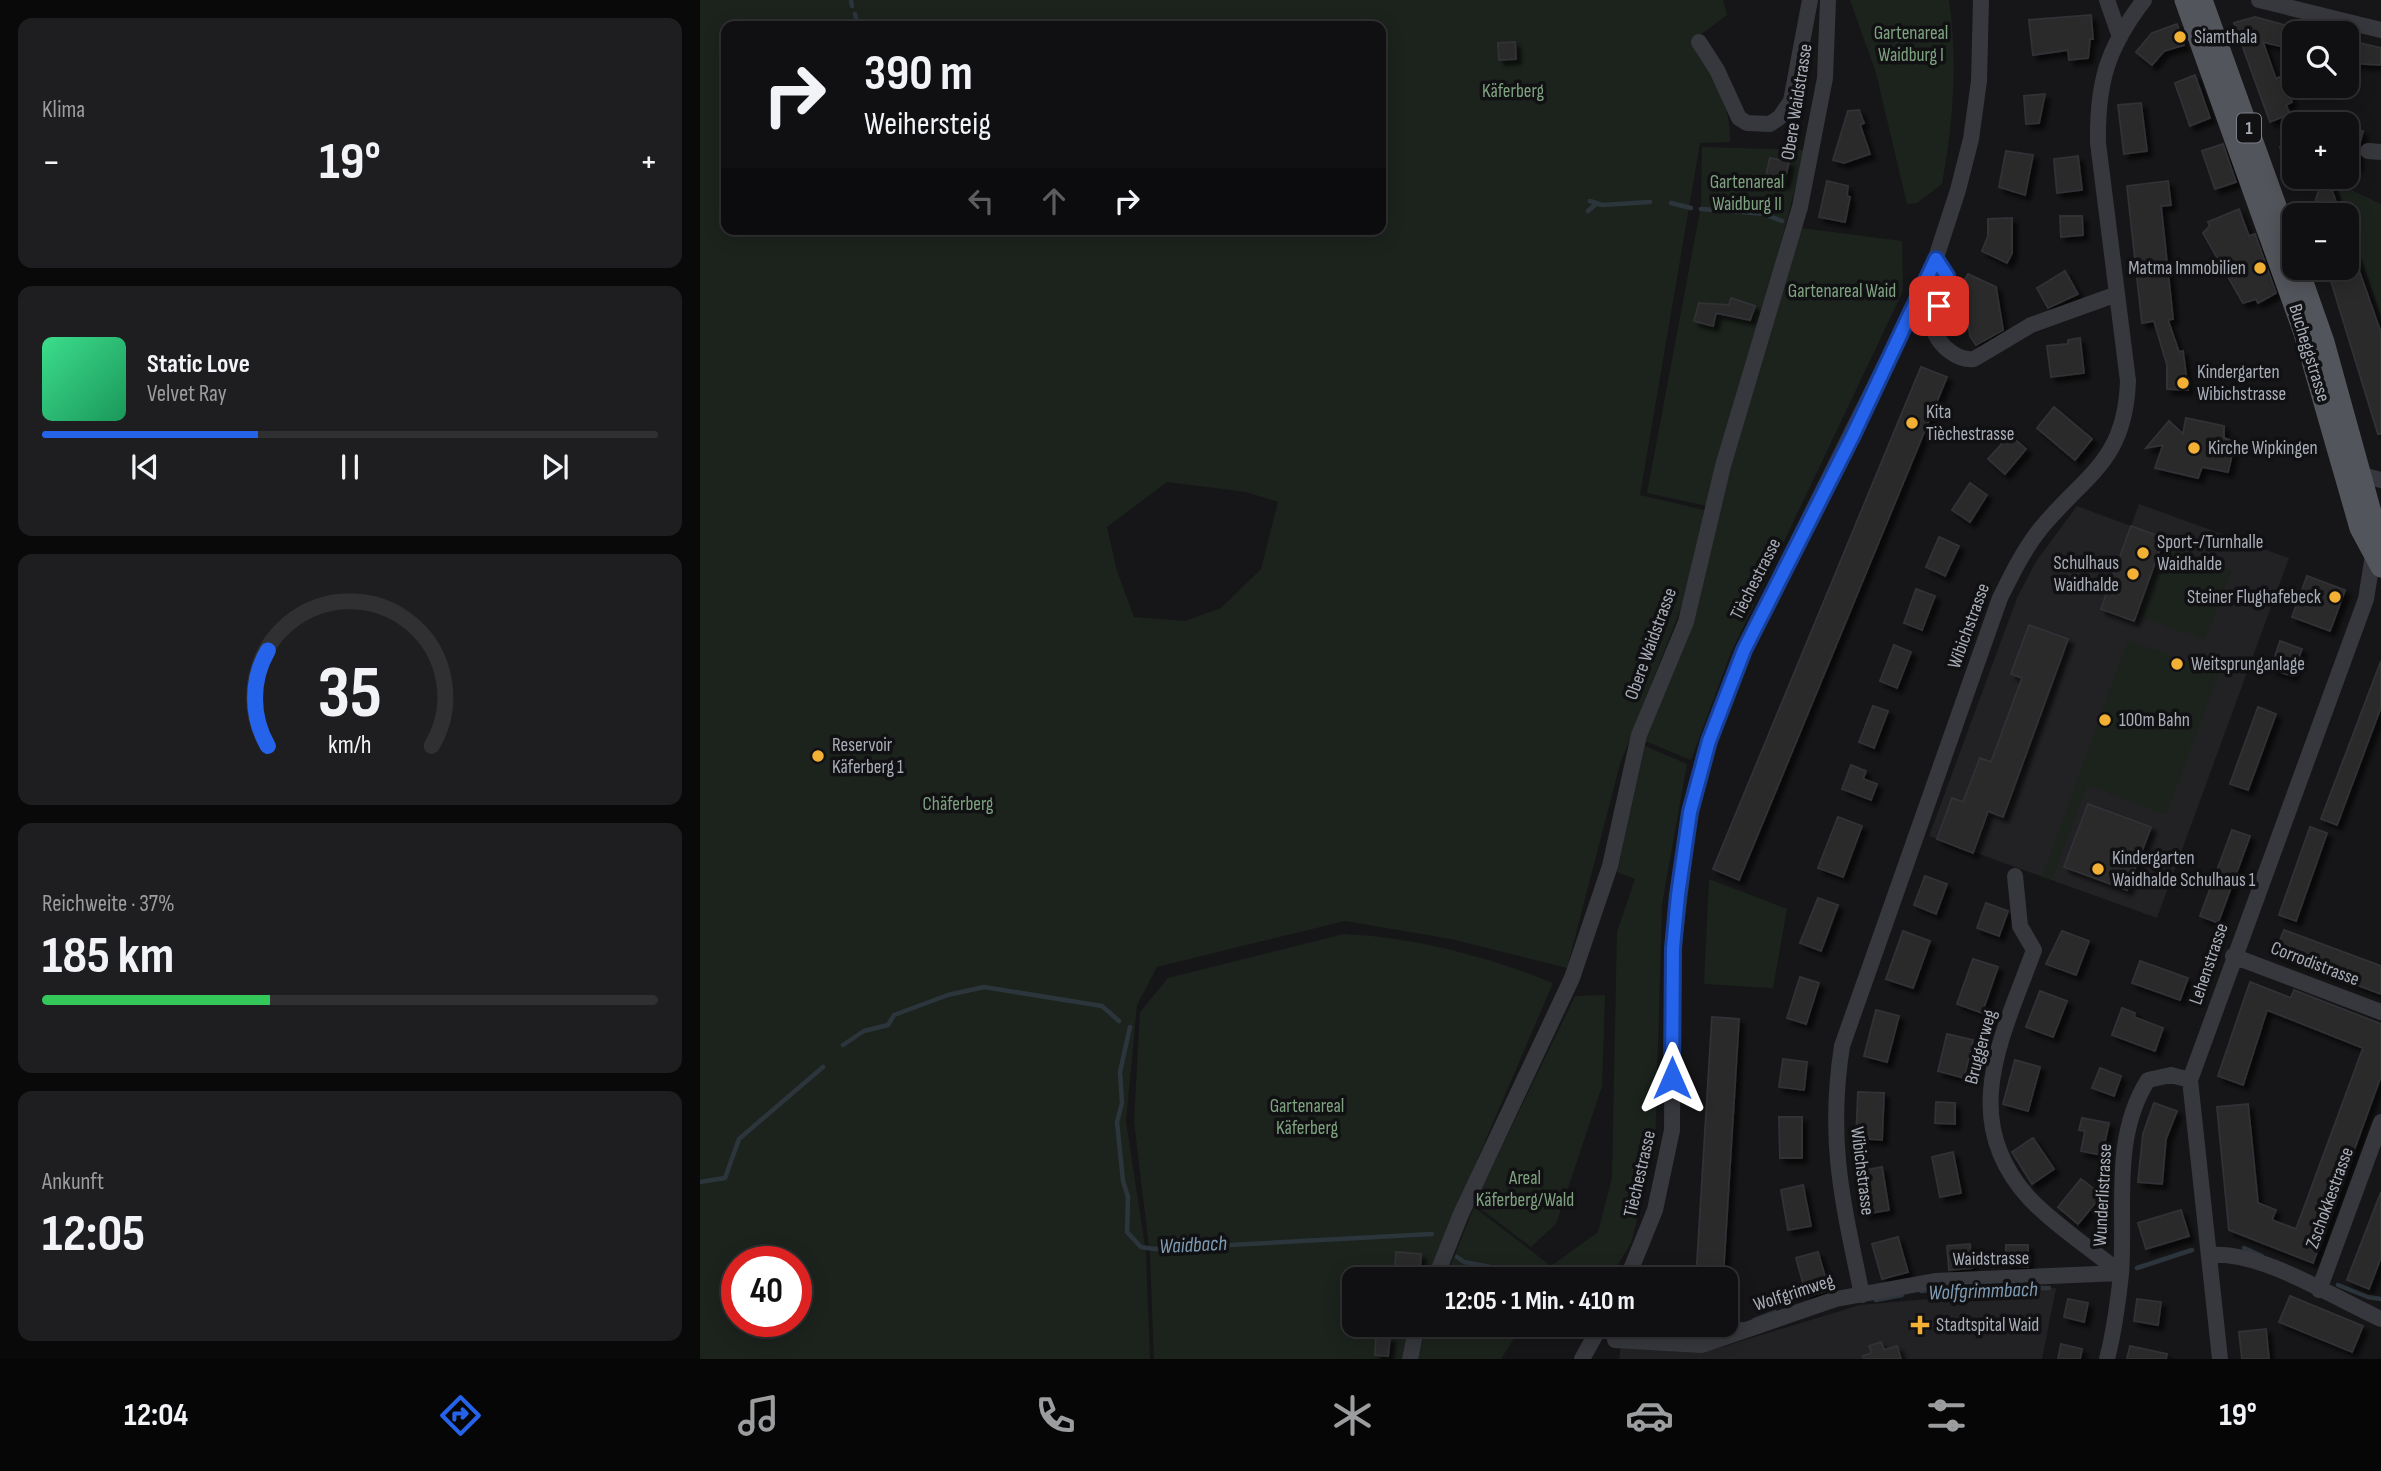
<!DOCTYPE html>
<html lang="de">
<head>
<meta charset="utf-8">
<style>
	:root { --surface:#101012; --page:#1e1e20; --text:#f1f3f6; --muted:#9c9d9f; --line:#303032; --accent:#2563eb }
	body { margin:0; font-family:"Sofia Sans Condensed",sans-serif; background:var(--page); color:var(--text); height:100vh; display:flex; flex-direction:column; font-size:26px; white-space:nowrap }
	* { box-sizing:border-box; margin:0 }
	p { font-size:23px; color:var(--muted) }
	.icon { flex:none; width:38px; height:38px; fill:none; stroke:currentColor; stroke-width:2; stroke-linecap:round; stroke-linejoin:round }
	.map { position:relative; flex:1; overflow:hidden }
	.panel { display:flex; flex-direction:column; gap:18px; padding:18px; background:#09090a; width:700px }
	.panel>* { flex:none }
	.hud { position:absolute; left:21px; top:21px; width:665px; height:214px; border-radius:14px; box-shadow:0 4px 18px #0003,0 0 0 2px var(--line); background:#101012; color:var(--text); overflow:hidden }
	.fabs { position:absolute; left:1582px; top:21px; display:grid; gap:14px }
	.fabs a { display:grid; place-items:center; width:77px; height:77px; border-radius:14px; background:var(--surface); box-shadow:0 4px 18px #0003,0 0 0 2px var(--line); font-size:35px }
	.speed { position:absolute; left:21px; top:1246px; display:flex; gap:14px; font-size:35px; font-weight:700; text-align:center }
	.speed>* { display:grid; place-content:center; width:91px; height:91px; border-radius:50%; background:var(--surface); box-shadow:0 4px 18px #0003,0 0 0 2px var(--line); line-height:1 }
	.speed .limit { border:10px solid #d22; background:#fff; color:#111 }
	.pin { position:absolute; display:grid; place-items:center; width:60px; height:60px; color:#fff; margin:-30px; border-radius:14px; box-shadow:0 4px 10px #0006 }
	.me { position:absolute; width:77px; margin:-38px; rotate:0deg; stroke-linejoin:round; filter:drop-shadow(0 0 5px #0008) }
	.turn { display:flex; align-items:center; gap:24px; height:147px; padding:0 28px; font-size:32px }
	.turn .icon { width:91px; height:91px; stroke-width:2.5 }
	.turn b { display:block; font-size:49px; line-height:60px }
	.lanes { display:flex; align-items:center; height:66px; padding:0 28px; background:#0003; justify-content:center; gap:35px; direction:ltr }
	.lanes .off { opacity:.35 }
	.big { font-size:52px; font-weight:700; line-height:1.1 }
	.panel .tile { flex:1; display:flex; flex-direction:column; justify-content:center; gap:10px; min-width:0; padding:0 24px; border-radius:14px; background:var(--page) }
	.panel .dial { align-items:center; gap:0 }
	.dial svg { height:182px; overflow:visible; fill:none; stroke:var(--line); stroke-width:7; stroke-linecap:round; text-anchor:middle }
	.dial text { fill:var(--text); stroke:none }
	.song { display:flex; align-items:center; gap:21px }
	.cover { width:84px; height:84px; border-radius:10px; background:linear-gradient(135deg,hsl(150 70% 55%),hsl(150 70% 35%)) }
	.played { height:7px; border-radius:4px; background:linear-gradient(90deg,var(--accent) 35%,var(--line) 35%) }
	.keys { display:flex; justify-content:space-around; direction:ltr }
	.heat { display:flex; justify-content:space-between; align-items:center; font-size:38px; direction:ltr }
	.charge { height:10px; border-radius:5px; background:linear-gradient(90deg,#34c759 37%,var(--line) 0) }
	.trip { position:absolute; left:642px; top:1267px; width:396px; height:70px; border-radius:14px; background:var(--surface); box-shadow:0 4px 18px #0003,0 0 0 2px var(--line); font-weight:700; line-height:70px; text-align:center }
	.tabs { display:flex; height:112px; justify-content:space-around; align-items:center; background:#060607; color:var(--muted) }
	.tabs .icon { width:49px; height:49px }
	.tabs .selected { color:var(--accent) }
	.tabs b { font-size:32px; color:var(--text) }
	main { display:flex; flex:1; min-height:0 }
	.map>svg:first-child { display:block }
	.built { fill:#222225 }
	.green { fill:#1c231d; fill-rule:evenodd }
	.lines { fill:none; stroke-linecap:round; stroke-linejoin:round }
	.stream { stroke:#2c353c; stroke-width:4.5 }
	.building { fill:#29292c; stroke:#303034; stroke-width:2; filter:url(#shadow) }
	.minor { stroke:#37383d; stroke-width:16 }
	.major { stroke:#53555c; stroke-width:21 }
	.route-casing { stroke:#184099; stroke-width:18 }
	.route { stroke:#2563eb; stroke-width:12 }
	.poi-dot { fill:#f2b134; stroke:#111113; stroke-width:2.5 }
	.labels { text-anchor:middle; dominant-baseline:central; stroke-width:7; stroke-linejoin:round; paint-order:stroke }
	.shield { fill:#111113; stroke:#7b7e86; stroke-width:2 }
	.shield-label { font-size:18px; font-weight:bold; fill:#a8adb8 }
	.park-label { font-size:19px; fill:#7fa381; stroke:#111113 }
	.poi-label { font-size:19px; fill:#a8adb8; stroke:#111113; text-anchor:start }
	.street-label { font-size:19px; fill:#a8adb8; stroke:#111113 }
	.water-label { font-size:21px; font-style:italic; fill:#7f9bb3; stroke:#111113 }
</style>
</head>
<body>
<main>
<section class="panel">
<div class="tile"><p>Klima</p>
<div class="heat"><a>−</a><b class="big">19°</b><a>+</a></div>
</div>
<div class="tile">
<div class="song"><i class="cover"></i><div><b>Static Love</b><p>Velvet Ray</p></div></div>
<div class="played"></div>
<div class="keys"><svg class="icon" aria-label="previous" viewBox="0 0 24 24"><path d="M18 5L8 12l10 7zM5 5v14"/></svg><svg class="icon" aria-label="pause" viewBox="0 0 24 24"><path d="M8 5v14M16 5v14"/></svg><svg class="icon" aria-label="next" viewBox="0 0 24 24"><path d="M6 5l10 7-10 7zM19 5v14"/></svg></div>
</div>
<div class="tile dial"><svg viewBox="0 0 100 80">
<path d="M14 69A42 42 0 1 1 86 69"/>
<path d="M14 69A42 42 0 0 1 14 27" stroke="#2563eb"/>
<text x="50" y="56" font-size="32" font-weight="700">35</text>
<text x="50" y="72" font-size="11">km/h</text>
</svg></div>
<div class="tile"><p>Reichweite · 37%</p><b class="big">185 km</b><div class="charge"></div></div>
<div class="tile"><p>Ankunft</p><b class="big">12:05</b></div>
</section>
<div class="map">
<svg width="1681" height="1359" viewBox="0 0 1681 1359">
	<defs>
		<filter id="shadow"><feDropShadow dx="5" dy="5" stdDeviation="2" flood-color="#0009"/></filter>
	</defs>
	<rect width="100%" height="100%" fill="#161618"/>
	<path class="built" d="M1439 504 1589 558 1457 918 1229 836 1317 598 1335 563 1377 506 1431 526Z
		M1356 1288 1342 1359H919L921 1346 1002 1353 1160 1305Z"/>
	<path class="green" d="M0 0H1023L1027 15 992 41C1013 74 1031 103 1030 142L1000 143 940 495 1004 510 983 603 920 764 867 968 751 939 645 921 457 967 437 1005 426 1121 446 1253 450 1359H0ZM26 26H681V229H26ZM467 482 546 492 578 502 561 569 521 608 485 621 434 617 417 571 407 527ZM37 1262H96V1321H37Z
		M1150 0H1249C1258 62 1253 123 1242 184L1217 203 1207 204 1176 73Z
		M1002 147 1105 150 1062 315 1007 506 947 493 1001 206Z
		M1645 187 1681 204V316L1638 189Z
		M1101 228 1202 241 1203 291 1030 655 991 760 945 741 1016 518Z
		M1468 546 1532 570 1505 640 1442 617Z
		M1428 640 1519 673 1466 815 1387 785 1352 880 1342 877Z
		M945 746 987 764 962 904 955 1149 931 1243 909 1279H745L774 1207 851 1266 898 1232 912 1178 917 932 935 879 917 872Z
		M1009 879 1087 909 1073 988 1004 984Z
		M644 934C714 937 789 957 853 983L726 1279H654V1325H709L702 1359H454L450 1255 434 1122 440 1012 468 978Z
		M905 995 902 1086 856 1224 831 1247 774 1204 875 996Z
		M727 1325H822L801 1359H717Z"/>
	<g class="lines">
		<path class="stream" d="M151 0 152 6
			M155 14 158 26
			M890 201 902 205 950 202
			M971 203 991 208
			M1001 209 1038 212
			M888 211 896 204
			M1041 212 1066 214
			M1069 216 1082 221
			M430 1027 420 1072 422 1103 417 1122 423 1181 428 1197 427 1232 441 1247 454 1249 732 1234
			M143 1045 164 1031 188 1025 194 1015 248 995 284 987 402 1006 419 1021
			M0 1182 25 1178 39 1139 123 1067
			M1544 1248 1562 1256
			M757 1257 764 1262 806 1270
			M1437 1268 1492 1250
			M818 1274 829 1279
			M1638 1285 1668 1297 1681 1299
			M1221 1291 1248 1288H1349
			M1176 1300 1202 1295
			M1054 1320 1075 1312
			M931 1334 955 1327 978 1334 998 1333 1042 1324"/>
	</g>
	<path class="building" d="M1391 15 1393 39H1390L1388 58 1369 60 1368 50 1333 55 1329 20Z
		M1555 17 1592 27 1588 48 1563 42 1576 79 1582 76 1592 102 1586 105 1590 114 1570 122 1534 23Z
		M1477 24 1484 45 1464 51 1452 65 1436 52 1452 33Z
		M1647 40 1681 48V65L1647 63Z
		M815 42 816 59 799 60 798 43Z
		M1495 75 1510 118 1490 126 1475 83Z
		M1345 94 1339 123 1326 124 1324 96Z
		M1441 103 1447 151 1424 154 1418 105Z
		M1159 110 1164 123 1160 125 1170 154 1144 163 1133 160 1148 111Z
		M1647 128 1663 131 1658 150V167L1647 165Z
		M1594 141V181H1593L1580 147Z
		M1523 144 1536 182 1515 189 1502 151Z
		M1306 151 1333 155 1325 195 1299 187Z
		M1378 156 1382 190 1357 193 1354 159Z
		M1070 158 1089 162 1084 184 1065 180Z
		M1623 177H1627L1641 215H1611Z
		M1127 181 1148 186 1147 196 1150 197 1145 222 1119 217Z
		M1468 181 1471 205 1461 206 1473 319 1468 320 1479 352 1483 351 1488 390 1467 389V365L1454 321 1442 323 1427 186Z
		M1539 209 1549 236 1555 234 1576 293 1558 303 1556 299 1543 303 1503 233 1510 226 1508 222Z
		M1360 216H1382L1383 235 1361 237Z
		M1312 218V253L1307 263 1282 251 1288 236V219Z
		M1647 236 1681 333V434H1678L1627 268H1647Z
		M1365 271 1378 294 1348 308 1337 288Z
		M1268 274 1296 287 1303 330 1276 345 1270 336 1262 285Z
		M1031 298 1055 306 1050 320 1016 313 1013 326 994 321 999 303 1029 305Z
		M1380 338 1384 373 1351 377 1347 346 1368 344V340Z
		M1221 367 1247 377 1039 880 1013 869Z
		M1354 407 1392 439 1375 460 1337 428Z
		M1486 418 1524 426V438L1535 442 1528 472 1502 467 1498 478 1455 468 1463 445 1446 448 1469 421 1483 434Z
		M1310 435 1326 449 1305 474 1288 459Z
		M1270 483 1287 495 1270 522 1252 510Z
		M1431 526 1464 538 1434 621 1401 609Z
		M1239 537 1259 546 1245 576 1226 567Z
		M1607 576 1645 590 1630 631 1592 617Z
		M1216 589 1235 596 1222 630 1204 623Z
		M1329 625 1368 639 1303 817 1288 811 1273 853 1237 839 1252 798 1263 802 1280 758 1291 762 1322 678 1311 674Z
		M1580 641 1602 649 1592 676 1571 669Z
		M1194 645 1211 652 1197 688 1180 681Z
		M1681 661V707L1637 825 1621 819Z
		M1173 706 1188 711 1174 748 1159 742Z
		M1558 707 1576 714 1548 790 1530 784Z
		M1151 765 1166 771 1163 779 1177 784 1171 800 1142 789Z
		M1388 804 1451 827 1427 890 1364 867Z
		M1138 817 1162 826 1143 877 1118 868Z
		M1610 827 1627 833 1596 921 1579 915Z
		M1532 830 1550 836 1518 923 1500 916Z
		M1225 876 1247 884 1236 914 1214 905Z
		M1118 898 1138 905 1121 951 1100 943Z
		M1286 903 1308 911 1299 936 1277 928Z
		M1584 930 1681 966V994L1575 954Z
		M1203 931 1230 941 1213 988 1186 979Z
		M1362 931 1389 941 1376 975 1346 964Z
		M1273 959 1298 967 1282 1013 1257 1004Z
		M1440 961 1488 978 1480 1000 1432 983Z
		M1100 977 1119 983 1106 1024 1087 1018Z
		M1550 982 1591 998 1594 990 1681 1024V1076L1613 1263 1529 1230 1517 1107 1548 1104 1558 1203 1576 1210 1572 1220 1596 1229 1663 1048 1567 1010 1543 1085 1518 1076Z
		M1340 991 1367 1001 1353 1037 1326 1027Z
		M1422 1008 1435 1013 1434 1017 1463 1028 1455 1051 1412 1035Z
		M1176 1010 1199 1016 1187 1062 1164 1056Z
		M1012 1017 1039 1019 1023 1279H996Z
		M1247 1034 1273 1040 1264 1078 1238 1071Z
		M1083 1059 1107 1062 1104 1090 1079 1087Z
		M1315 1060 1340 1067 1328 1111 1303 1104Z
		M1400 1068 1421 1076 1414 1096 1392 1088Z
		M1158 1092 1184 1093 1182 1140 1156 1138Z
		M1236 1102 1255 1103V1124L1235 1123Z
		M1454 1103 1477 1111 1466 1139 1462 1184 1438 1182 1443 1134Z
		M1079 1117H1102V1158H1080Z
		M1382 1118 1409 1123 1402 1155 1381 1151 1385 1131 1379 1130Z
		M1333 1138 1354 1169 1332 1184 1312 1152Z
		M1253 1152 1261 1193 1240 1197 1232 1157Z
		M1182 1167 1189 1210 1165 1214 1157 1172Z
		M1381 1179 1402 1195 1378 1224 1358 1207Z
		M1103 1185 1111 1226 1088 1230 1081 1190Z
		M1681 1192V1257L1669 1289 1647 1280Z
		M1481 1210 1489 1236 1446 1249 1438 1223Z
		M1198 1237 1208 1272 1182 1279 1172 1244Z
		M1270 1244 1272 1268 1249 1270 1247 1246Z
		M1306 1245H1328V1267L1306 1265Z
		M696 1252 721 1254 720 1270 695 1269Z
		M1118 1252 1129 1290 1107 1297 1096 1258Z
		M1590 1296 1663 1326 1652 1352 1579 1322Z
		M1368 1299 1388 1303 1384 1322 1364 1317Z
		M1437 1299 1461 1302 1458 1325 1434 1321Z
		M1566 1329 1569 1359H1542L1539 1332Z
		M676 1336 690 1337 688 1356 675 1355Z
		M1181 1342 1184 1350 1197 1346 1201 1359H1164L1163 1356 1172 1353 1169 1346Z
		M1361 1344 1382 1349 1380 1359H1358Z
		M1430 1346 1467 1354 1466 1359H1427Z"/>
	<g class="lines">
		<path class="minor" d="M1407 0 1420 37
			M1559 0 1681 30
			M999 42 1017 70 1039 118 1047 123 1070 124 1080 117 1091 101 1110 0
			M1668 151 1681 152
			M1235 259 1247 276 1235 333C1241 347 1258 361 1274 359L1331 325 1417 294
			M1662 475 1681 480
			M1315 876 1320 926 1334 950C1303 1036 1256 1119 1330 1199 1356 1226 1391 1249 1421 1273
			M1533 956 1681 1012
			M1510 1255C1563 1251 1632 1297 1681 1319
			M735 1279 761 1214 872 978 910 866 939 735 986 622 1023 466 1100 207 1125 78 1128 0
			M927 1279 955 1210 972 1130 973 948 990 812 1009 742 1044 650 1232 270 1258 190 1271 139 1279 81 1281 0
			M1619 1290 1681 1122
			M1162 1295C1143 1203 1127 1142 1142 1046L1300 598C1312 574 1324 549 1341 528 1387 473 1425 461 1428 381L1398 143C1397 83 1407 48 1444 0
			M915 1340 1002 1345 1136 1299 1235 1281 1421 1273
			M710 1359 717 1325
			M882 1359 901 1325
			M1407 1359C1414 1332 1418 1302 1421 1274 1426 1210 1411 1138 1448 1080L1471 1075 1490 1080
			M1520 1359 1490 1080 1666 599 1673 555"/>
		<path class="major" d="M1485 0 1604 333 1660 528 1681 567
			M1502 0 1594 256
			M1598 268 1624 342 1677 534"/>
	</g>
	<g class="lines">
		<defs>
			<path id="route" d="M972 1078 973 948 978 895 990 812 1009 741 1044 650 1153 435 1236 259 1247 276 1239 306"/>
		</defs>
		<use href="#route" class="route-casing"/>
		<use href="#route" class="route"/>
	</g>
	<g class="poi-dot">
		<circle cx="1480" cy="37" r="7"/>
		<circle cx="1560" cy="268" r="7"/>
		<circle cx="1483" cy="383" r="7"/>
		<circle cx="1212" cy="423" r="7"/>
		<circle cx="1494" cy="448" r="7"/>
		<circle cx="1443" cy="553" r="7"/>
		<circle cx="1433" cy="574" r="7"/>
		<circle cx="1635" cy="597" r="7"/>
		<circle cx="1477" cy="664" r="7"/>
		<circle cx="1405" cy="720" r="7"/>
		<circle cx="118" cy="756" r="7"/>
		<circle cx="1398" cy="869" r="7"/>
		<path d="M1216.5 1314.5h7v7h7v7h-7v7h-7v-7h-7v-7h7z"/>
	</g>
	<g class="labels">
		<rect class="shield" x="1537" y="113.5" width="24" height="29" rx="5"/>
		<g class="shield-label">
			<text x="1549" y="128">1</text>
		</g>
		<g class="park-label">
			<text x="1211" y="33">Gartenareal<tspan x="1211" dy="22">Waidburg I</tspan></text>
			<text x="813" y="91">Käferberg</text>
			<text x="1047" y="182">Gartenareal<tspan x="1047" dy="22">Waidburg II</tspan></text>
			<text x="1142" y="291">Gartenareal Waid</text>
			<text x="258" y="804">Chäferberg</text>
			<text x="607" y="1106">Gartenareal<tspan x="607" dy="22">Käferberg</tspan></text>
			<text x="825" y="1178">Areal<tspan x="825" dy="22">Käferberg/Wald</tspan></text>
		</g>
		<g class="poi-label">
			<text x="1494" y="37">Siamthala</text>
			<text x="1546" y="268" text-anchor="end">Matma Immobilien</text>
			<text x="1497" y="372">Kindergarten<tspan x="1497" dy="22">Wibichstrasse</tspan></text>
			<text x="1226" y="412">Kita<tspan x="1226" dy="22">Tièchestrasse</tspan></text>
			<text x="1508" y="448">Kirche Wipkingen</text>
			<text x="1457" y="542">Sport-/Turnhalle<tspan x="1457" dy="22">Waidhalde</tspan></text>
			<text x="1419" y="563" text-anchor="end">Schulhaus<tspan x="1419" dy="22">Waidhalde</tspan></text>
			<text x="1621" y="597" text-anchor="end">Steiner Flughafebeck</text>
			<text x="1491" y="664">Weitsprunganlage</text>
			<text x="1419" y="720">100m Bahn</text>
			<text x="132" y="745">Reservoir<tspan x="132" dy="22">Käferberg 1</tspan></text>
			<text x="1412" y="858">Kindergarten<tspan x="1412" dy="22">Waidhalde Schulhaus 1</tspan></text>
			<text x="1236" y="1325">Stadtspital Waid</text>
		</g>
		<g class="street-label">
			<text transform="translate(1097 102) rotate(-81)">Obere Waidstrasse</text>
			<text transform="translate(1609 353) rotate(73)">Bucheggstrasse</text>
			<text transform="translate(1056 579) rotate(-63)">Tièchestrasse</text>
			<text transform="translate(1269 626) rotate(-70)">Wibichstrasse</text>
			<text transform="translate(951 644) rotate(-70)">Obere Waidstrasse</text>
			<text transform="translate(1509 964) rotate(-71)">Lehenstrasse</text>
			<text transform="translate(1615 964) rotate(21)">Corrodistrasse</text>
			<text transform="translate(1281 1047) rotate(-75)">Bruggerweg</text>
			<text transform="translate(1162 1171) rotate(83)">Wibichstrasse</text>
			<text transform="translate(940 1174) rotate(-77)">Tièchestrasse</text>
			<text transform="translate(1403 1195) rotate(-87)">Wunderlistrasse</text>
			<text transform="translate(1630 1198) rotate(-70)">Zschokkestrasse</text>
			<text transform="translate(1291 1259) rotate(-1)">Waidstrasse</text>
			<text transform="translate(1094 1293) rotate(-18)">Wolfgrimweg</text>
		</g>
		<g class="water-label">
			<text transform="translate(493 1245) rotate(-3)">Waidbach</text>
			<text transform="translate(1283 1291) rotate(-2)">Wolfgrimmbach</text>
		</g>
	</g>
</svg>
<div class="fabs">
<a><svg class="icon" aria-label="search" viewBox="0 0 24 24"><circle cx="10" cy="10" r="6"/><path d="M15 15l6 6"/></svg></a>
<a>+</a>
<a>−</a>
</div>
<div class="speed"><div class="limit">40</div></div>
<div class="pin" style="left:1239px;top:306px;background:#d93025"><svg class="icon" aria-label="arrive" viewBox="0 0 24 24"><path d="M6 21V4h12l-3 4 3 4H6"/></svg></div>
<svg class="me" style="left:972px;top:1078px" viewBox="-20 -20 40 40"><path d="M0-17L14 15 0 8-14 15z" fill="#2563eb" stroke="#fff" stroke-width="4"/></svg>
<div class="trip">12:05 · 1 Min. · 410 m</div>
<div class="hud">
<div class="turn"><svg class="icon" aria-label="right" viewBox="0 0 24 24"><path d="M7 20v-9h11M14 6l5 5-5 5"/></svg><div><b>390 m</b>Weihersteig</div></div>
<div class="lanes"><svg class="icon off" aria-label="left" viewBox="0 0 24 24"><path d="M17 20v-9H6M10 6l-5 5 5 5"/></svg><svg class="icon off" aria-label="ahead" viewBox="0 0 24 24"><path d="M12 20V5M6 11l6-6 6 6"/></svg><svg class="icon" aria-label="right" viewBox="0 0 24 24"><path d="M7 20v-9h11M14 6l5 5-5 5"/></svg></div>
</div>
</div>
</main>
<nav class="tabs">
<b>12:04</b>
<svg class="icon selected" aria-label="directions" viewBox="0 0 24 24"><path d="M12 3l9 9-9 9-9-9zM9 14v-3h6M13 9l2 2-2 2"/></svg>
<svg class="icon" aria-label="music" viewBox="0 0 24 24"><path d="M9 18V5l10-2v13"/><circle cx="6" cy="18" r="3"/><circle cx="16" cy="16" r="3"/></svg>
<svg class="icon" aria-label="phone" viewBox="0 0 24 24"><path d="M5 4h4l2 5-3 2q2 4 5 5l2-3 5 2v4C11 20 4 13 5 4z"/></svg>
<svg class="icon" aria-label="climate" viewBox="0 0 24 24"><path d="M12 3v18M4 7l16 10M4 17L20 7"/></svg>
<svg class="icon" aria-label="car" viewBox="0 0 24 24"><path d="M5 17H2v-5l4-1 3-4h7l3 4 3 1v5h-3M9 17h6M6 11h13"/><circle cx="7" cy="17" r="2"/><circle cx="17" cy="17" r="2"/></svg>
<svg class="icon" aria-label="filters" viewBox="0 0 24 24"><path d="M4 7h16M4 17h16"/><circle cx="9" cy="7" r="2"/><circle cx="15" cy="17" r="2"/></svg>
<b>19°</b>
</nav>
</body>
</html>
